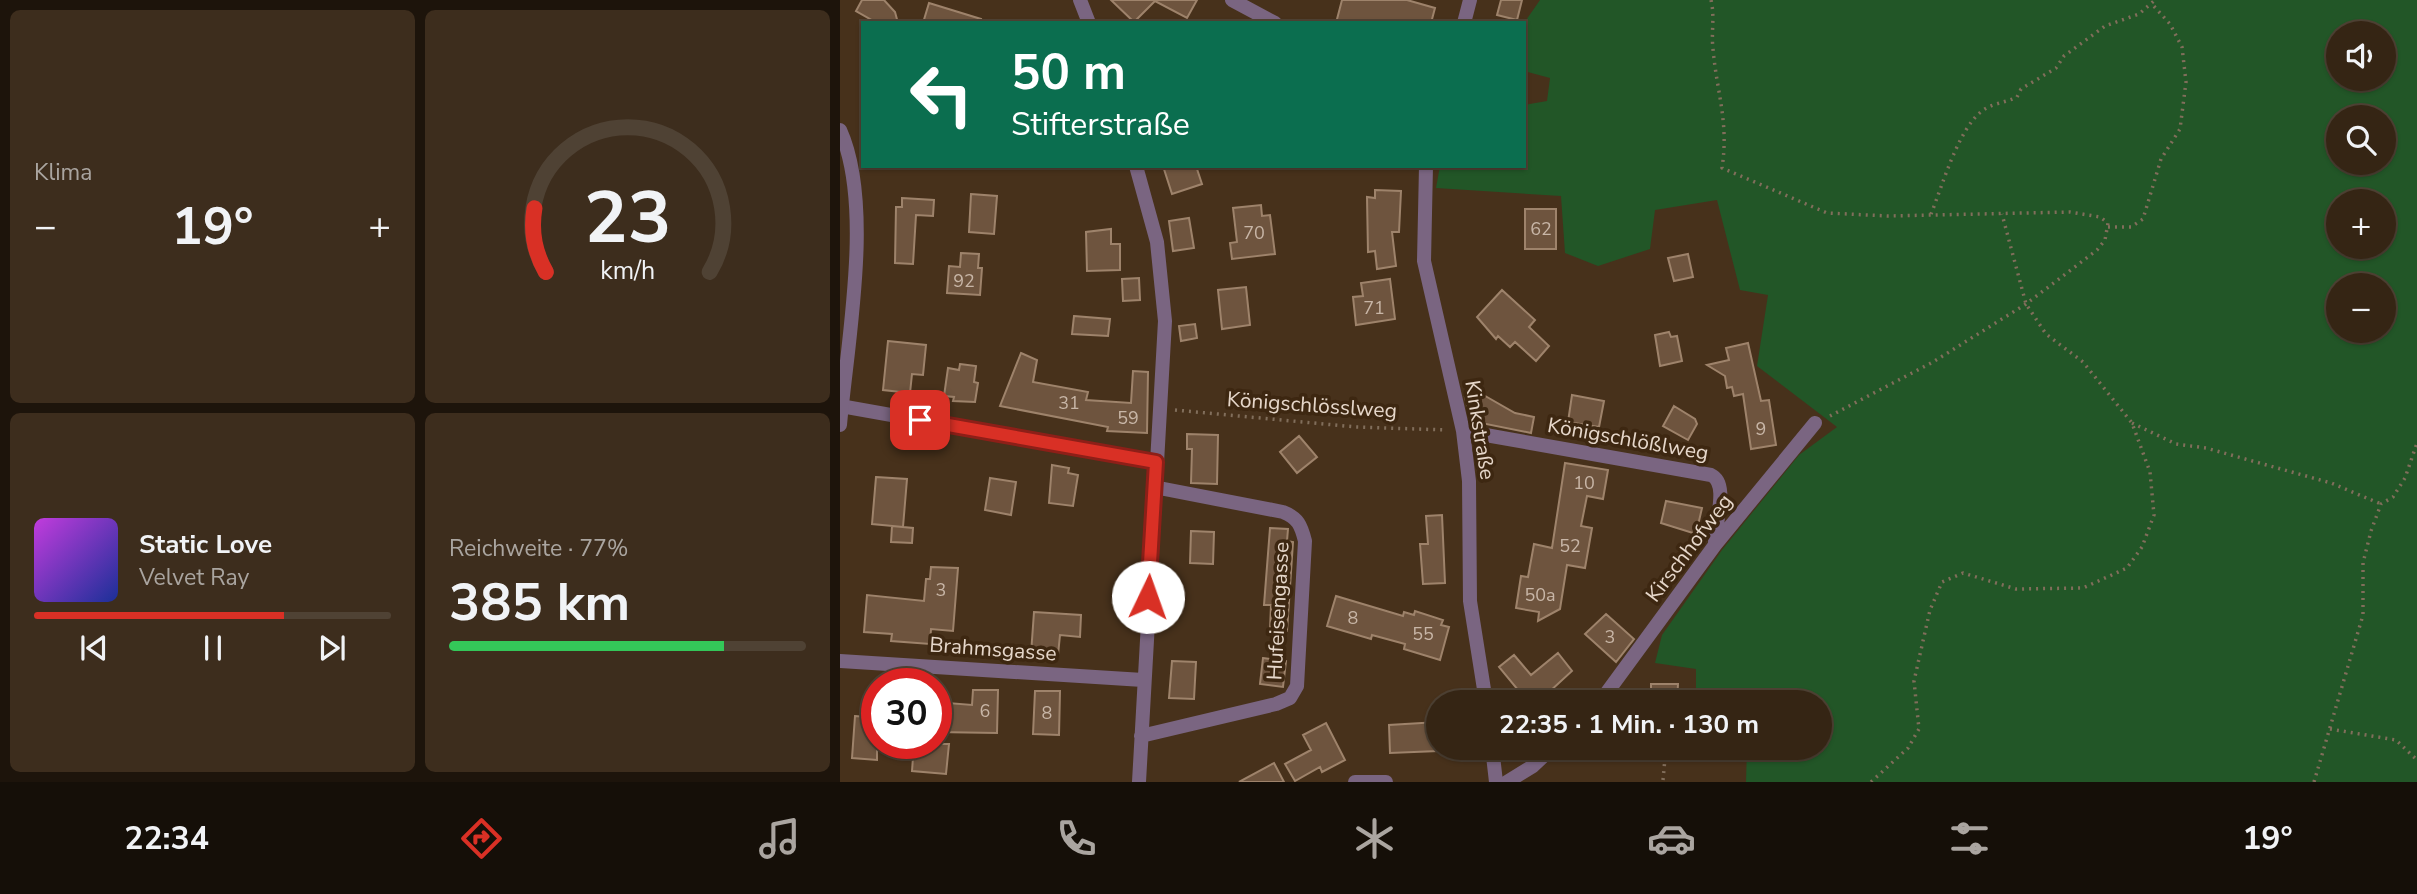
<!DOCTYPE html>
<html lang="de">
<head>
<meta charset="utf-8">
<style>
	:root { --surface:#352514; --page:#3d2d1d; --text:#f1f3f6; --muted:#aaa5a0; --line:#4f4234; --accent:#d93025 }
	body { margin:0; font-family:"Nunito Sans",sans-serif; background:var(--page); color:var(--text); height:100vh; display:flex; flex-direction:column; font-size:26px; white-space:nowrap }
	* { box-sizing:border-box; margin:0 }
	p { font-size:23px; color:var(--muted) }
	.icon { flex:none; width:38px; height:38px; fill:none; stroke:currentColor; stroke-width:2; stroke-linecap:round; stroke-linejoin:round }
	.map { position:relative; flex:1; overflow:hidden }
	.panel { display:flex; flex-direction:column; gap:10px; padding:10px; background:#1d140b; width:840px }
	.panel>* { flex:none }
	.top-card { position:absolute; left:21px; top:21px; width:665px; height:147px; border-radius:0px; box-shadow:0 2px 5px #0004,0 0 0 2px var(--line); background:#0b6e4f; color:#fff; overflow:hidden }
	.controls { position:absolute; left:1486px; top:21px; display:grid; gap:14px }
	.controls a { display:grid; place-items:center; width:70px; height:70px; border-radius:50%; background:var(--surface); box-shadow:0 2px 5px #0004,0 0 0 2px var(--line); font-size:35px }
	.speed { position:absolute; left:21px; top:668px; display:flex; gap:14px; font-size:35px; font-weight:700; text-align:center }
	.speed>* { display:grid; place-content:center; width:91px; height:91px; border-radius:50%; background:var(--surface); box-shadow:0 2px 5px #0004,0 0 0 2px var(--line); line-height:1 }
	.speed .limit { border:10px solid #d22; background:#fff; color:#111 }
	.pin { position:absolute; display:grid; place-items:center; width:60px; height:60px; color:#fff; margin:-30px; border-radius:14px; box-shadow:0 4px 10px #0006 }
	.me { position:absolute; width:77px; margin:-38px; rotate:3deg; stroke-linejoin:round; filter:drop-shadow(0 0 5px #0008) }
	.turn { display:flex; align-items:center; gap:24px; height:147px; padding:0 35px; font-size:32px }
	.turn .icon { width:91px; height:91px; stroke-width:2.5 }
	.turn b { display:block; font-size:49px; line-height:60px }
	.big { font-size:52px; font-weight:700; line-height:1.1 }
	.panel .tile { flex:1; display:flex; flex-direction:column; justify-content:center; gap:10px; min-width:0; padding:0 24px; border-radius:10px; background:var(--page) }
	.panel .dial { align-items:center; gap:0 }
	.dial svg { height:182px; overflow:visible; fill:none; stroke:var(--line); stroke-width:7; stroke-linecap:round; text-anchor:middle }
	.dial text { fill:var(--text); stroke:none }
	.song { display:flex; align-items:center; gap:21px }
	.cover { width:84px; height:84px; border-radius:10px; background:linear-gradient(135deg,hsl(290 70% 55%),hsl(230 70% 35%)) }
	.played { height:7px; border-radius:4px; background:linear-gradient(90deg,var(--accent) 70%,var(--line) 70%) }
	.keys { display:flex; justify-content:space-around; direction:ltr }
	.heat { display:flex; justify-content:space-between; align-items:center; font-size:38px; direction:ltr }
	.charge { height:10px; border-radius:5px; background:linear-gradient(90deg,#34c759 77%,var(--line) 0) }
	.panel .tiles { flex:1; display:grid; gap:10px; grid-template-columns:repeat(2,1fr) }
	.trip { position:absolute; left:586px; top:690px; width:406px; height:70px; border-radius:35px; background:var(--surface); box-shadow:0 2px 5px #0004,0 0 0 2px var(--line); font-weight:700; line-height:70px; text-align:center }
	.tabs { display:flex; height:112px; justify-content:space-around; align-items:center; background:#150f08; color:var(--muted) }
	.tabs .icon { width:49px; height:49px }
	.tabs .active { color:var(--accent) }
	.tabs b { font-size:32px; color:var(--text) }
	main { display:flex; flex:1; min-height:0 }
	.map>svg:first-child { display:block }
	.green { fill:#225627; fill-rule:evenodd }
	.building { fill:#6e543e; stroke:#9e836b; stroke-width:2 }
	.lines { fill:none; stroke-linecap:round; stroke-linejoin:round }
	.path { stroke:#816e5b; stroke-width:3.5; stroke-dasharray:2 5; stroke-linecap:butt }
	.minor { stroke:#7a6581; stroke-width:14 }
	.tertiary { stroke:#7a6581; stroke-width:14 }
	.route-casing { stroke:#8d1f18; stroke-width:18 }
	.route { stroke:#d93025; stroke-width:12 }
	.labels { text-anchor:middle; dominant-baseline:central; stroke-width:7; stroke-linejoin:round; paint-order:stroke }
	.number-label { font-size:18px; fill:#c8b6a7 }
	.street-label { font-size:21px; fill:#e6d7ca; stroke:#3d2711 }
</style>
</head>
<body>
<main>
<section class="panel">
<div class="tiles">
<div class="tile"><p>Klima</p>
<div class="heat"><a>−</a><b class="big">19°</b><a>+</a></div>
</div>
<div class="tile dial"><svg viewBox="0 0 100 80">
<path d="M14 69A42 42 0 1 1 86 69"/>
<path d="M14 69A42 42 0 0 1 9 41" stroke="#d93025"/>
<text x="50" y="56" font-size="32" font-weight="700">23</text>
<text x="50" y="72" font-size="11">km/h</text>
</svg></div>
<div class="tile">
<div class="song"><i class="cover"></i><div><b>Static Love</b><p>Velvet Ray</p></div></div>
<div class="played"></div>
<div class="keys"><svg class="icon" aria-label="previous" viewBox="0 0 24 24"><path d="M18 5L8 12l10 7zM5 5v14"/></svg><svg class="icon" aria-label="pause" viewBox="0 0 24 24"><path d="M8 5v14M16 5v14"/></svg><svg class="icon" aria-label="next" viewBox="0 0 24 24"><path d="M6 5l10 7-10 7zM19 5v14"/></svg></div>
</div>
<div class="tile"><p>Reichweite · 77%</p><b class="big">385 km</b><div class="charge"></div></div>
</div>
</section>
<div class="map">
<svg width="1577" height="782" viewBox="0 0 1577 782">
	<rect width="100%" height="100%" fill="#47311b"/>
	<path class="green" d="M700 0H1577V782H906L907 747H980V702H856V669L815 663 822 635 882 550 959 455 997 427 917 366 928 295 900 290 877 200 815 210 810 249 758 266 725 253 721 196 596 188 600 166H684V105L707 101 710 78 684 71V23ZM1498 33H1544V79H1498ZM1498 117H1544V163H1498ZM1498 201H1544V247H1498ZM1498 285H1544V331H1498Z"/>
	<path class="building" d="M22 0H44L55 12 58 23H37L16 11Z
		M271 0H357L347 18 315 1 294 22Z
		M502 0H567L595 8 591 23H496Z
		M661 0H682L677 20 657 15Z
		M89 3 141 19 140 23H83Z
		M323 166H356L362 184 332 194Z
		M535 190 561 191 559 232H552L556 266 537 269 535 251 528 252 527 197 535 198Z
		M131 194 157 196 154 234 129 232Z
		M62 198 94 200 93 216 76 215 73 264 55 263 56 207H62Z
		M421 205 422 216 430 215 435 254 392 259 390 243 397 242 393 208Z
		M685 209H716V249H685Z
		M349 218 354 248 333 251 329 221Z
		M271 229V244H280V270L247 271 246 232Z
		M121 253 139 254 138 268H142L140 295 107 293 109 266 120 267Z
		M848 254 853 277 834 281 828 258Z
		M299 278 300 300 283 301 282 279Z
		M550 279 555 319 516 325 513 297 523 296 521 283Z
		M406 287 410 325 382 329 378 290Z
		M662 290 695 320 689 327 709 346 696 361 675 342 670 347 658 336 656 339 637 317Z
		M234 316 270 319 268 336 232 334Z
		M355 324 357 338 341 341 339 326Z
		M829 332 831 337 837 336 842 361 820 366 815 335Z
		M48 341 86 345 83 375 72 374 70 393 43 390Z
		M908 343 921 401 929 400 936 445 911 449 903 394 894 396 892 387 887 388 885 376 867 365 889 360 886 348Z
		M181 353 197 360 193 382 248 392 246 400 291 403 293 371 308 372 307 433 267 431 268 427 160 406Z
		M120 364 136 366 134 382 138 383 135 402 113 401 114 397 104 396 108 368 119 370Z
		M640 393 675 413 694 417 691 433 631 421 625 397Z
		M732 395 764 401 759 427 728 422Z
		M834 406 855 419 857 424 848 440 823 426Z
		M347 434 378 435 377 484 351 483 352 449H347Z
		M459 436 477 457 457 473 440 452Z
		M725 463 768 470 763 499 747 496 741 526 752 528 745 568 727 565 720 609 698 621 699 612 676 608 681 576 688 577 694 544 712 548Z
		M212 465 229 468 228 473 238 475 233 506 209 503Z
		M36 477 67 479 63 527 32 524Z
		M150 478 176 482 171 515 145 510Z
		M826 501 862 508 856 534 821 523Z
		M602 515 605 583 583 584 580 544H588L586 516Z
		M52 526 73 528 72 543 51 542Z
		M430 528 448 529 447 541 453 542 447 631 430 630 431 605H424Z
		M351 531 374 532 373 564 350 563Z
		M91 567 118 568 113 631 91 629 90 644 51 641 52 634 24 632 27 595 84 601 86 579H90Z
		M496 596 563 616 564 612 574 615 575 611 603 620 601 625 609 627 600 660 564 649 565 644 532 635 531 639 487 626Z
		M194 612 241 615 240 637 220 635 218 655 191 654Z
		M766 614 794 639 776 662 745 634Z
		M718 653 732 671 708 693 707 702H688L659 667 674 655 691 675Z
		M423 658 446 661 443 687 420 684Z
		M332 661 356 662 354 699 329 698Z
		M811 684H838L837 702H811Z
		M133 690H158L157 733 96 732V702L132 705Z
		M195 691H220L219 735 193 734Z
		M15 716 37 718V760L12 758Z
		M598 722V751L550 753 549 725Z
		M486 723 505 760 482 772 480 767 455 781 445 764 471 750 463 735Z
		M74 744H109L106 774 72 771Z
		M434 763 444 782H399Z"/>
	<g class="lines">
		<path class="path" d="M871 0C875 17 871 32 873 49 877 94 889 122 882 168L987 213 1048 216 1230 212 1260 217 1268 223 1265 240 1257 250 1186 304 1093 362 990 416
			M1091 214C1102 187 1118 129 1142 111 1152 103 1165 103 1177 97L1181 89 1216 68 1224 56 1265 26 1299 14 1315 0
			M1268 227H1291L1303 219 1321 159 1340 129 1346 82 1342 47 1330 24 1311 3
			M335 410 516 427 607 430
			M1292 423 1336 444 1366 448 1491 483 1541 504
			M1490 729 1556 740 1577 760
			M823 780 826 747
			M1031 782 1068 748 1079 729 1074 681 1090 610 1102 582 1123 573 1176 589 1243 588 1287 568 1302 547 1314 515 1310 472 1292 423 1243 362 1206 334 1186 304 1162 214
			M1474 782 1523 615V563L1531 531 1541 504 1553 497 1565 478 1577 443"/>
		<path class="minor" d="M240 0 249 23
			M392 0 435 23
			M624 23 630 0
			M296 166 317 242 325 321 299 782
			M586 166 584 261 623 431 629 481 630 601 646 702
			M0 406 316 462
			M623 431 871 475C890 484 874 524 875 545
			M0 661 303 680
			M760 702 875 545 975 423
			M301 736 436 704 450 698 457 686 465 541C461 525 458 518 443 512L314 487
			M652 747 656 782
			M515 782H546
			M667 782 693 766 713 747"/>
		<path class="tertiary" d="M0 130C34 205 7 343 0 425"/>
	</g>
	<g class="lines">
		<defs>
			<path id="route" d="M80 420 316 462 308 597"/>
		</defs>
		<use href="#route" class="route-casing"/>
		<use href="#route" class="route"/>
	</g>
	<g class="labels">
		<g class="number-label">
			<text x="701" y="229">62</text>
			<text x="414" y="233">70</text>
			<text x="124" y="281">92</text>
			<text x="534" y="308">71</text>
			<text x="229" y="403">31</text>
			<text x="288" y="418">59</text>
			<text x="921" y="429">9</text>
			<text x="744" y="483">10</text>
			<text x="730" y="546">52</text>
			<text x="101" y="590">3</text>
			<text x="700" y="595">50a</text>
			<text x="513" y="618">8</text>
			<text x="583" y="634">55</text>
			<text x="770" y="637">3</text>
			<text x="145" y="711">6</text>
			<text x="207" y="713">8</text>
		</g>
		<g class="street-label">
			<text transform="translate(472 405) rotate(4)">Königschlösslweg</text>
			<text transform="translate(640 430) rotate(81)">Kinkstraße</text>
			<text transform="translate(788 439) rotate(10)">Königschlößlweg</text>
			<text transform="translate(849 548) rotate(-53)">Kirschhofweg</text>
			<text transform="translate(438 611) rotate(-87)">Hufeisengasse</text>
			<text transform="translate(153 649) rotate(4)">Brahmsgasse</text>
		</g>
	</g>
</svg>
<div class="controls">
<a><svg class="icon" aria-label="sound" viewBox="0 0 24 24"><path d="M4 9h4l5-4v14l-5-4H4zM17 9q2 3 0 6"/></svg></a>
<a><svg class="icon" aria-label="search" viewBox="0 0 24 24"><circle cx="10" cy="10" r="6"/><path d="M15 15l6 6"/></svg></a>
<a>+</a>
<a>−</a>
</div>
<div class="speed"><div class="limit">30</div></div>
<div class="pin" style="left:80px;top:420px;background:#d93025"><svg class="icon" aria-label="arrive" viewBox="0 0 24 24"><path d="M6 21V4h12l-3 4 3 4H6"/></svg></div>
<svg class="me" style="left:308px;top:597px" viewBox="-20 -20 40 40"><circle r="19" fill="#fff"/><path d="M0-13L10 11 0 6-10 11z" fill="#d93025"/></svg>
<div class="trip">22:35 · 1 Min. · 130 m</div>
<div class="top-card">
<div class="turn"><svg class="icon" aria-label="left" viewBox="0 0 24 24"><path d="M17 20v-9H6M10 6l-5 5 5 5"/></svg><div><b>50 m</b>Stifterstraße</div></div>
</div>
</div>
</main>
<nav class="tabs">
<b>22:34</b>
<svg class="icon active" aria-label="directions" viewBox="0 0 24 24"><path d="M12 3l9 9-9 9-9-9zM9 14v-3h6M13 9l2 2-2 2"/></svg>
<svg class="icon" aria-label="music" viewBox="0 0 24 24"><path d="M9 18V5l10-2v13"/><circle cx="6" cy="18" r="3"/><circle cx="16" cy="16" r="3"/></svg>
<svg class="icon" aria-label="phone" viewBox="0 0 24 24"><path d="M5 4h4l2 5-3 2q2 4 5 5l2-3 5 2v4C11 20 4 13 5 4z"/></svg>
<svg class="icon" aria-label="climate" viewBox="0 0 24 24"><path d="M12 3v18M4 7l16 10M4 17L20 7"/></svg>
<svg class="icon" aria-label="car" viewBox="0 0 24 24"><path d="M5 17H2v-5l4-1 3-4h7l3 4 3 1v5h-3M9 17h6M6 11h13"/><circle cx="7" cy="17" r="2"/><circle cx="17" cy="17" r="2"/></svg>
<svg class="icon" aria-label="filters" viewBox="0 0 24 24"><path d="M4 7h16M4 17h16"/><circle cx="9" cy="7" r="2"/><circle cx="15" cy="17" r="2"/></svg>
<b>19°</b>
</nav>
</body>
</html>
